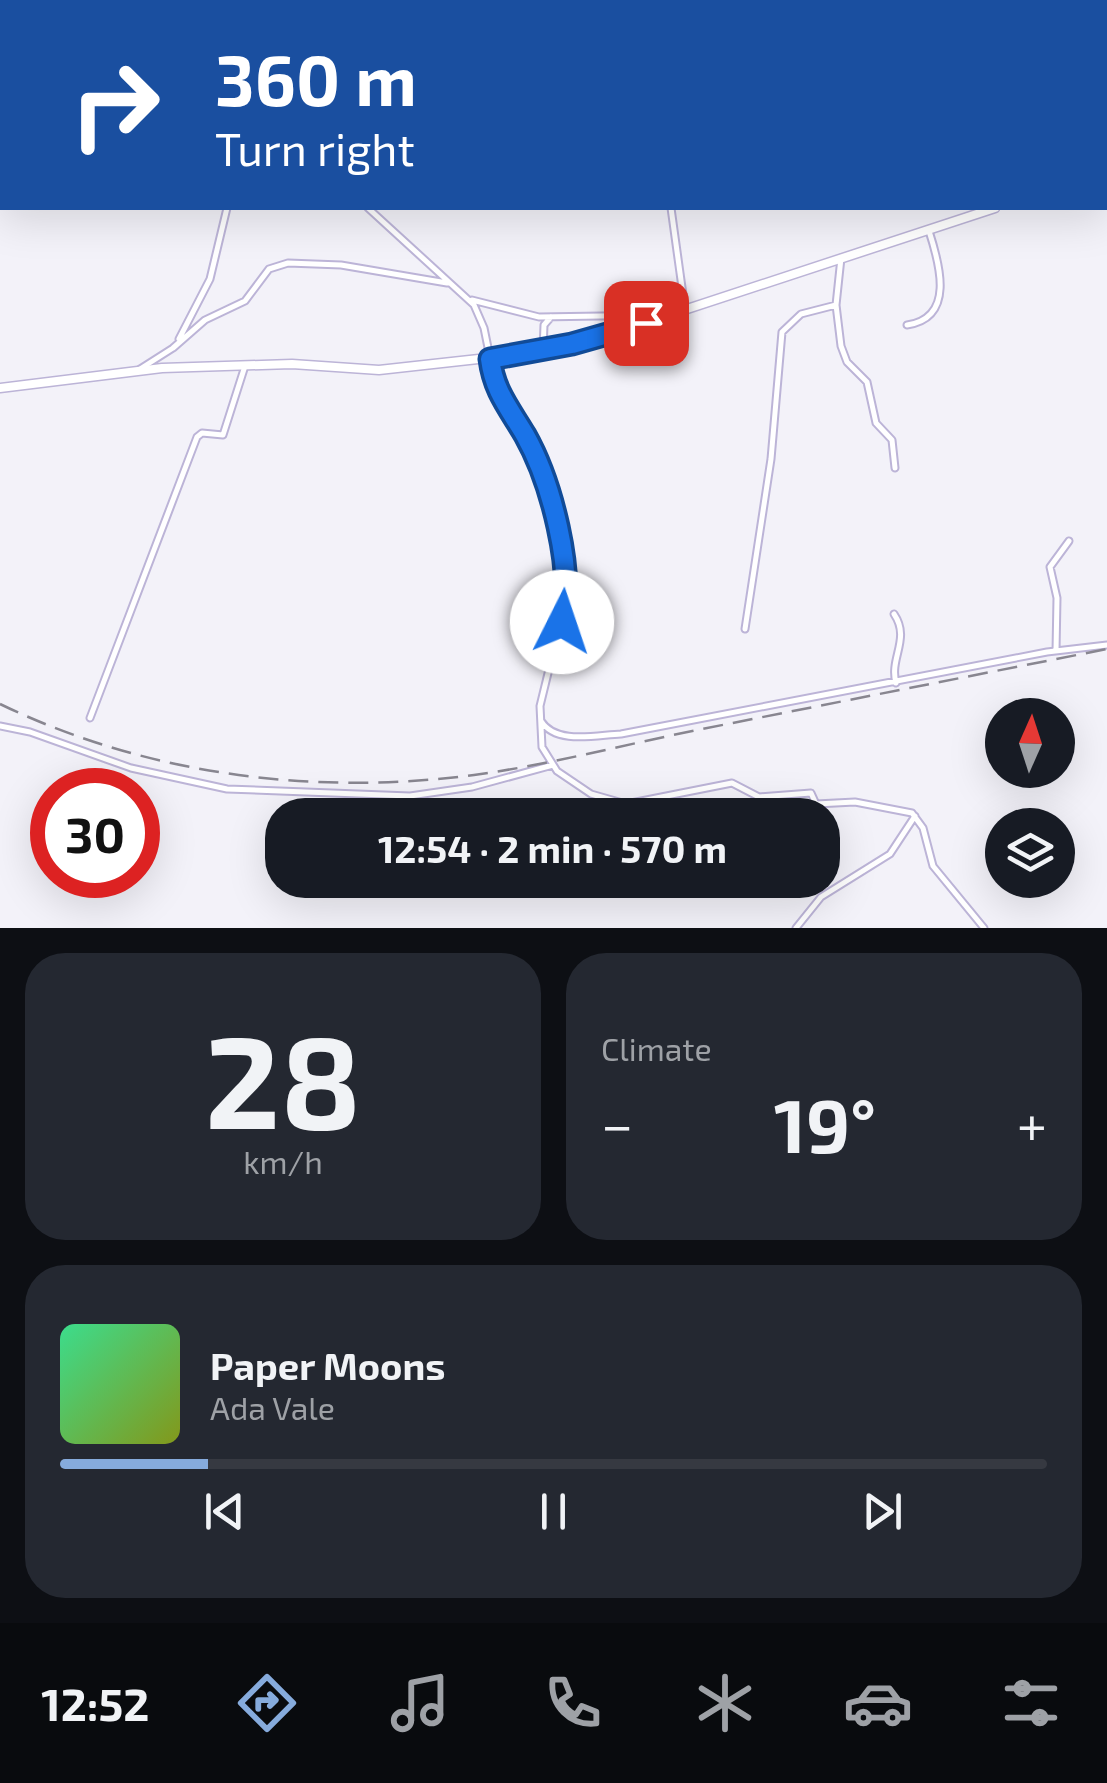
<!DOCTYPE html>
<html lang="en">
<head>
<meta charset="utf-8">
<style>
	:root { --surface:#171b24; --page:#242831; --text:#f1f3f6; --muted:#9ea1a6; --line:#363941; --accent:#86abdc }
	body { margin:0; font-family:"Exo 2",sans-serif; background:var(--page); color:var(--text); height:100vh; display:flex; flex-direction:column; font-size:38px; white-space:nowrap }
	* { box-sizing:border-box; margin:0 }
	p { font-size:32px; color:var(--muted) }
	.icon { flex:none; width:55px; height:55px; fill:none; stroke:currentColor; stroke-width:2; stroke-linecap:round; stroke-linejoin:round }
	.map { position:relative; height:928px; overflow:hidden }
	.sheet { display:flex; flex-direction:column; gap:25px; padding:25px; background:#0d0f14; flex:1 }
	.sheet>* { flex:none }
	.banner { position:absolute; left:0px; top:0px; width:1108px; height:210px; box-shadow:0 10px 40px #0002; background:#1a4fa0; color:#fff; overflow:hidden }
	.needle { width:65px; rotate:3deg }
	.controls { position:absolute; left:985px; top:698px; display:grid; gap:20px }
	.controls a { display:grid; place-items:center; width:90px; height:90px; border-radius:50%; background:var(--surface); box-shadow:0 10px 40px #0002; font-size:50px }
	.speed { position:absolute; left:30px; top:768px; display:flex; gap:20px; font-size:50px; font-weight:700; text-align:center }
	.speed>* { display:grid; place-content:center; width:130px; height:130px; border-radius:50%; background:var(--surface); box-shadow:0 10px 40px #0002; line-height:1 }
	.speed .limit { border:15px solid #d22; background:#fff; color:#111 }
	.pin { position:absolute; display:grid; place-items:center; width:85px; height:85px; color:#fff; margin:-42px; border-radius:20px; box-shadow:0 5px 15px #0006 }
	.me { position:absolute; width:110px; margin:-55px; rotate:4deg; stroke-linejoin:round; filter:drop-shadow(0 0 8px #0008) }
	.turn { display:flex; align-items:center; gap:35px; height:210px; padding:0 50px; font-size:45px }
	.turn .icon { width:130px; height:130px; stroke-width:2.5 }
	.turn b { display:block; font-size:70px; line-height:85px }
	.big { font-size:75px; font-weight:700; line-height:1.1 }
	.sheet .card { flex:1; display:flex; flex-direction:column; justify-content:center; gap:15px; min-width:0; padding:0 35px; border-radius:40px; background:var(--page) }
	.sheet .dial { align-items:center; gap:0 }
	.dial b { font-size:130px; line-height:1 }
	.song { display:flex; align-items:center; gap:30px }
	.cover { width:120px; height:120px; border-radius:15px; background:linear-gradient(135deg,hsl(150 70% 55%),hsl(70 70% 35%)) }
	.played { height:10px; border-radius:5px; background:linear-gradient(90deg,var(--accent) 15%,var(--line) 15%) }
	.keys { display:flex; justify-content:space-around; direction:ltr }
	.heat { display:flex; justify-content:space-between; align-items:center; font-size:55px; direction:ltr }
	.sheet .tiles { flex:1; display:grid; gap:25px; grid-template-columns:1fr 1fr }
	.card:last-child { grid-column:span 2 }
	.trip { position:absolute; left:265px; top:798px; width:575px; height:100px; border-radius:40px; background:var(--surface); box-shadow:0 10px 40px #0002; font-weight:700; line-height:100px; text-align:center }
	.tabs { display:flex; height:160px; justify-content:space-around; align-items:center; background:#090b0e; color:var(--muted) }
	.tabs .icon { width:70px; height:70px }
	.tabs .on { color:var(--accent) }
	.tabs b { font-size:45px; color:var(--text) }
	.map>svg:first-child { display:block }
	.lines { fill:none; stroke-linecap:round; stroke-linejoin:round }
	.street-casing { stroke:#bcb4d7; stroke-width:9 }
	.secondary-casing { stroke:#bcb4d7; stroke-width:11 }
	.street { stroke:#fff; stroke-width:5 }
	.secondary { stroke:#fff; stroke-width:8 }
	.rail { stroke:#888690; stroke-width:2.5; stroke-dasharray:20 10; stroke-linecap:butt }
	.route-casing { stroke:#114b97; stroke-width:25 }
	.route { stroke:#1a73e8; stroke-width:18 }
</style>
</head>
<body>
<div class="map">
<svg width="1107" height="928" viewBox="0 0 1107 928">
	<rect width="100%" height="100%" fill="#f3f2f9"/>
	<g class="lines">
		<defs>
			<path id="street" d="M73 0 76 2
				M226 0 228 2
				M655 0V2
				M699 0V2
				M182 2 183 0
				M319 2 320 0
				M0 60H2
				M368 208 474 305 484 328 497 392 524 434 545 481 569 587 540 706 542 747 557 771 591 794 626 804 732 783 759 797 811 793 816 804 855 802 912 813 923 828 933 866 984 928
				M671 208 685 309
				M841 258 836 305 841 346 847 362 867 382 876 423 892 440 895 468
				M472 300 539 317 663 315
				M907 325C955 318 940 265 929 231
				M179 339 210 279 227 208
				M173 348 205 320 245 301 269 269 288 263 341 265 447 283
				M543 350 544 325 551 317
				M140 369 173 348
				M894 614C911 639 889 658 896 683
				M745 629 771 459 782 332 801 314 836 305
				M1056 651 1057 598 1050 567 1069 541
				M90 718 197 437 202 433 223 435 245 366
				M541 721C556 745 596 735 621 734L1047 652 1107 645
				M0 726 30 732 131 768 227 789 410 796 472 787 553 765
				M796 928 821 897 890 854 915 816"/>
			<path id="secondary" d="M1105 171H1107
				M0 388 162 368 292 364 379 370 524 354 614 333 995 208"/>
		</defs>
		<use href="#street" class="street-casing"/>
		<use href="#secondary" class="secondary-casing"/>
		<use href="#street" class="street"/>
		<use href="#secondary" class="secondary"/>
		<path class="rail" d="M0 704C147 775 313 796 474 775 548 765 623 745 697 730 834 703 970 676 1107 649"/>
	</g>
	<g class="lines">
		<defs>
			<path id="route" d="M562 622C575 572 551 481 525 435 509 408 494 391 490 359L572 344 646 323"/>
		</defs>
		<use href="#route" class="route-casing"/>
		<use href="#route" class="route"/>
	</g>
</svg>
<div class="controls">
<a><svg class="needle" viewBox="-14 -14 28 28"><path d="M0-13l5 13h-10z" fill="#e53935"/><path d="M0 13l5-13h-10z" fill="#9ea1a6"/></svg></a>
<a><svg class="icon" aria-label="layers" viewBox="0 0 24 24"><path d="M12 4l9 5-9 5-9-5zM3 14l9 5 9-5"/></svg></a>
</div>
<div class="speed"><div class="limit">30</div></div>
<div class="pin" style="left:646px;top:323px;background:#d93025"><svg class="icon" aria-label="arrive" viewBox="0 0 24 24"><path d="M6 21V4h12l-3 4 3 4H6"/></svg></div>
<svg class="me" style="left:562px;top:622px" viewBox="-20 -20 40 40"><circle r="19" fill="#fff"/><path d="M0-13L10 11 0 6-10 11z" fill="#1a73e8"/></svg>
<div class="trip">12:54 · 2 min · 570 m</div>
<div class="banner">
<div class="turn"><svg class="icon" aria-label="right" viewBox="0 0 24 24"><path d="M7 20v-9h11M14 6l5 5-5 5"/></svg><div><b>360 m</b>Turn right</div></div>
</div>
</div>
<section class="sheet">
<div class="tiles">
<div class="card dial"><b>28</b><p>km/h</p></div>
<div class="card"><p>Climate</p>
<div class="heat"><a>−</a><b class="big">19°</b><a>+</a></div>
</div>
<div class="card">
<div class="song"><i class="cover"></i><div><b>Paper Moons</b><p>Ada Vale</p></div></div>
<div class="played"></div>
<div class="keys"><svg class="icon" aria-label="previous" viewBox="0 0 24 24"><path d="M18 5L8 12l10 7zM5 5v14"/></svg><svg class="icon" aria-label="pause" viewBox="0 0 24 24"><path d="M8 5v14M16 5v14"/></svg><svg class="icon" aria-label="next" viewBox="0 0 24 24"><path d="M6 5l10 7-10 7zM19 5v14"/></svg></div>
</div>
</div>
</section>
<nav class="tabs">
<b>12:52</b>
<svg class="icon on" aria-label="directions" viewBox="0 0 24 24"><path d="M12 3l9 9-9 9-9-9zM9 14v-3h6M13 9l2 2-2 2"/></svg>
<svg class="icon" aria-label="music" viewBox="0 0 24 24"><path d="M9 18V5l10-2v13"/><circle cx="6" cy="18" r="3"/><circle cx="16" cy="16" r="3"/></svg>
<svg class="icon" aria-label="phone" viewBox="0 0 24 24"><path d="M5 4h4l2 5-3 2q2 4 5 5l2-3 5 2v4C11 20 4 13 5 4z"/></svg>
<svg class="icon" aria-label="climate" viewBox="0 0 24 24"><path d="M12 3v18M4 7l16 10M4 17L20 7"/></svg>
<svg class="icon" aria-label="car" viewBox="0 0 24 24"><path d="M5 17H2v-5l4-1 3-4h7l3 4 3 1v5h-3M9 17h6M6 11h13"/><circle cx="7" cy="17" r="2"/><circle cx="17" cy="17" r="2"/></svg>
<svg class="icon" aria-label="filters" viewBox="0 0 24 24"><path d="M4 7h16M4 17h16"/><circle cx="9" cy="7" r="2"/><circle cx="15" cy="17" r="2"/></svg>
</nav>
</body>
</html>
